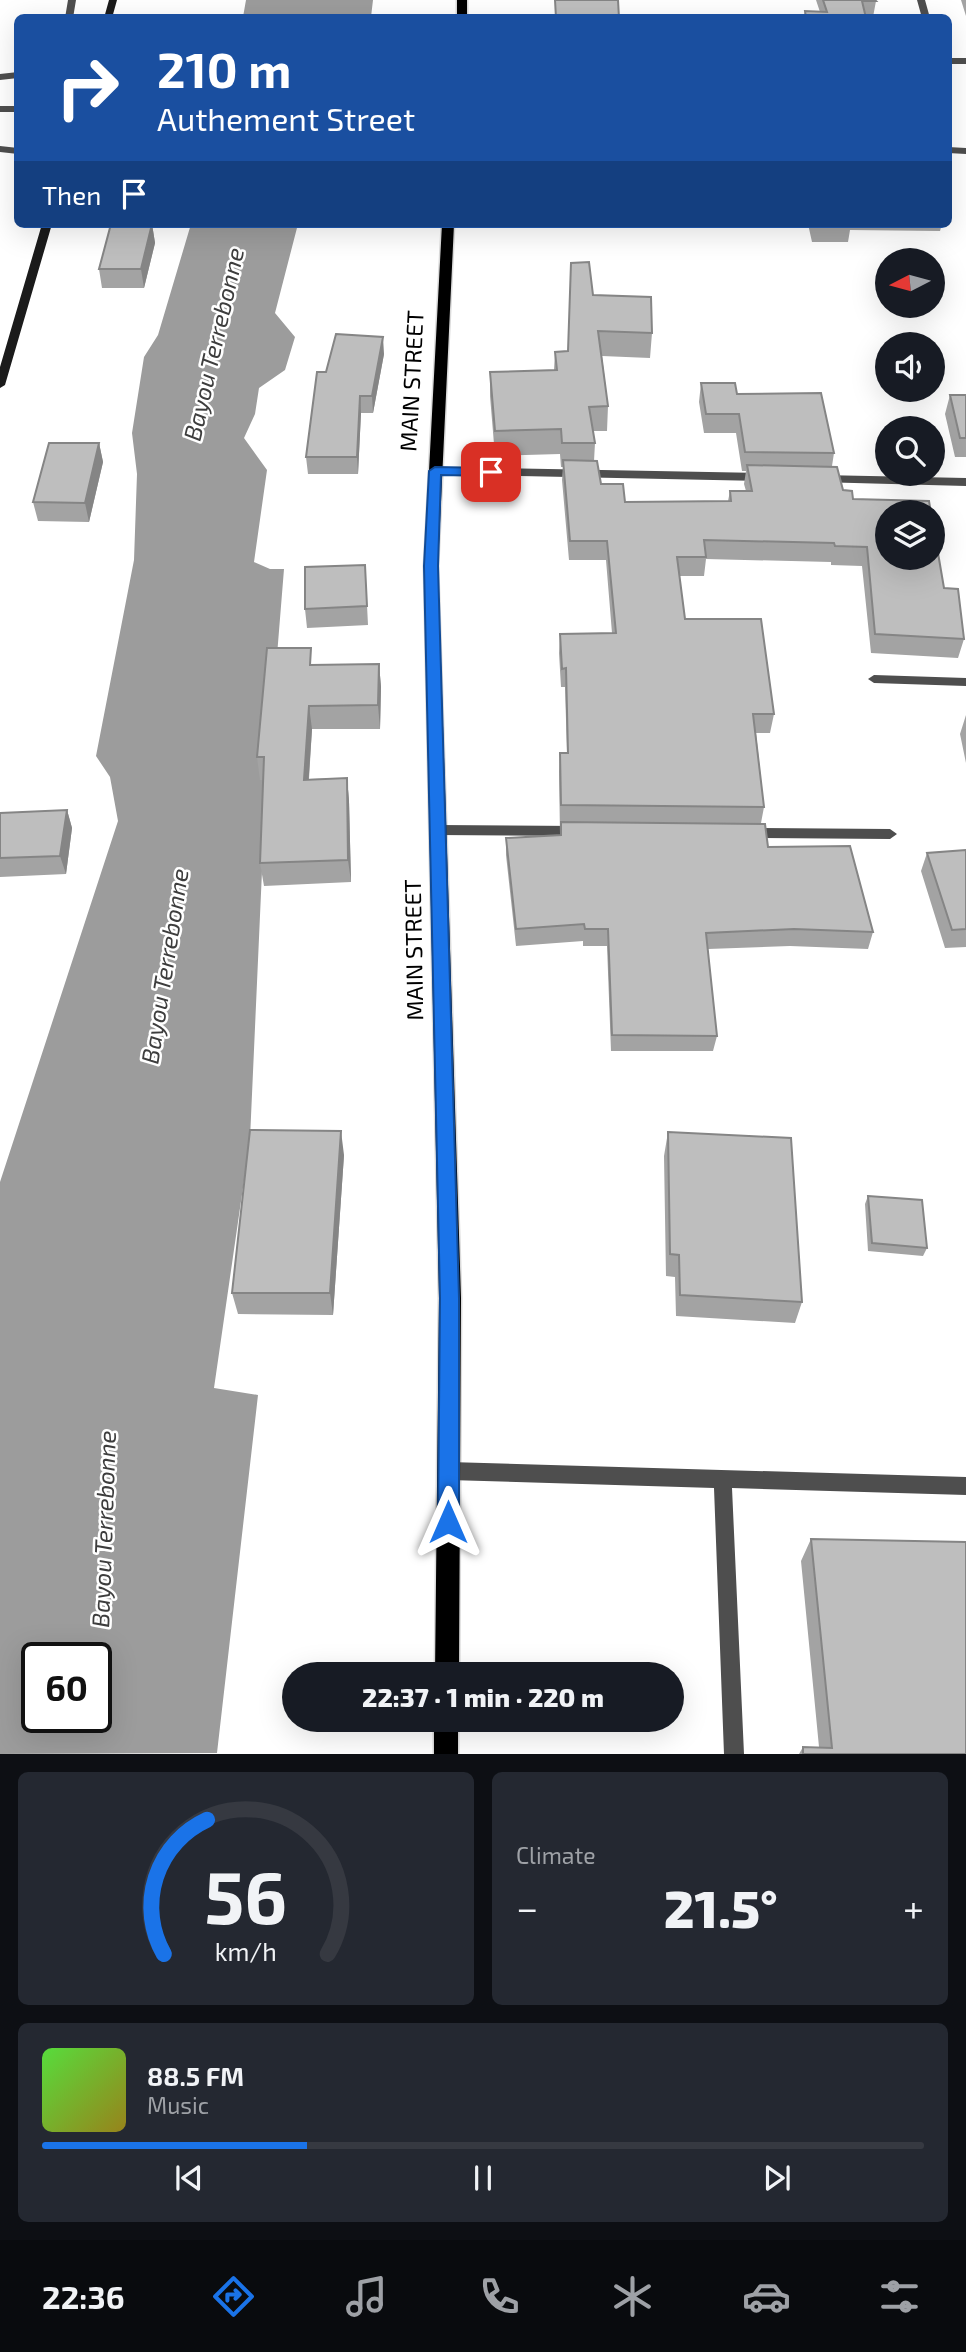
<!DOCTYPE html>
<html lang="en">
<head>
<meta charset="utf-8">
<style>
	:root { --surface:#171b24; --page:#242831; --text:#f1f3f6; --muted:#9ea1a6; --line:#363941; --accent:#1a73e8 }
	body { margin:0; font-family:"Exo 2",sans-serif; background:var(--page); color:var(--text); height:100vh; display:flex; flex-direction:column; font-size:26px; white-space:nowrap }
	* { box-sizing:border-box; margin:0 }
	p { font-size:23px; color:var(--muted) }
	.icon { flex:none; width:38px; height:38px; fill:none; stroke:currentColor; stroke-width:2; stroke-linecap:round; stroke-linejoin:round }
	.map { position:relative; height:1754px; overflow:hidden }
	.side { display:flex; flex-direction:column; gap:18px; padding:18px; background:#0d0f14; flex:1 }
	.side>* { flex:none }
	.guide { position:absolute; left:14px; top:14px; width:938px; height:214px; border-radius:10px; box-shadow:0 7px 28px #0002; background:#1a4fa0; color:#fff; overflow:hidden }
	.needle { width:46px; rotate:264deg }
	.buttons { position:absolute; left:875px; top:248px; display:grid; gap:14px }
	.buttons a { display:grid; place-items:center; width:70px; height:70px; border-radius:50%; background:var(--surface); box-shadow:0 7px 28px #0002; font-size:35px }
	.speed { position:absolute; left:21px; top:1642px; display:flex; gap:14px; font-size:35px; font-weight:700; text-align:center }
	.speed>* { display:grid; place-content:center; width:91px; height:91px; border-radius:50%; background:var(--surface); box-shadow:0 7px 28px #0002; line-height:1 }
	.speed .limit { border:4px solid #111; border-radius:10px; background:#fff; color:#111 }
	.pin { position:absolute; display:grid; place-items:center; width:60px; height:60px; color:#fff; margin:-30px; border-radius:14px; box-shadow:0 4px 10px #0006 }
	.me { position:absolute; width:77px; margin:-38px; rotate:0deg; stroke-linejoin:round; filter:drop-shadow(0 0 5px #0008) }
	.turn { display:flex; align-items:center; gap:24px; height:147px; padding:0 28px; font-size:32px }
	.turn .icon { width:91px; height:91px; stroke-width:2.5 }
	.turn b { display:block; font-size:49px; line-height:60px }
	.then { display:flex; align-items:center; height:66px; padding:0 28px; background:#0003; gap:14px; font-size:26px }
	.big { font-size:52px; font-weight:800; line-height:1.1 }
	.side .tile { flex:1; display:flex; flex-direction:column; justify-content:center; gap:10px; min-width:0; padding:0 24px; border-radius:10px; background:var(--page) }
	.side .dial { align-items:center; gap:0 }
	.dial svg { height:182px; overflow:visible; fill:none; stroke:var(--line); stroke-width:7; stroke-linecap:round; text-anchor:middle }
	.dial text { fill:var(--text); stroke:none }
	.song { display:flex; align-items:center; gap:21px }
	.cover { width:84px; height:84px; border-radius:10px; background:linear-gradient(135deg,hsl(110 70% 55%),hsl(50 70% 35%)) }
	.played { height:7px; border-radius:4px; background:linear-gradient(90deg,var(--accent) 30%,var(--line) 30%) }
	.keys { display:flex; justify-content:space-around; direction:ltr }
	.heat { display:flex; justify-content:space-between; align-items:center; font-size:38px; direction:ltr }
	.side .tiles { flex:1; display:grid; gap:18px; grid-template-columns:1fr 1fr }
	.tile:last-child { grid-column:span 2 }
	.trip { position:absolute; left:282px; top:1662px; width:402px; height:70px; border-radius:35px; background:var(--surface); box-shadow:0 7px 28px #0002; font-weight:800; line-height:70px; text-align:center }
	.dock { display:flex; height:112px; justify-content:space-around; align-items:center; background:#090b0e; color:var(--muted) }
	.dock .icon { width:49px; height:49px }
	.dock .selected { color:var(--accent) }
	.dock b { font-size:32px; color:var(--text) }
	.map>svg:first-child { display:block }
	.water { fill:#9c9c9c; fill-rule:evenodd }
	.lines { fill:none; stroke-linecap:round; stroke-linejoin:round }
	.primary-casing { stroke:#dbdbdb; stroke-width:3 }
	.lane { fill:#4e4e4e; fill-rule:evenodd }
	.street { fill:#4e4e4e; fill-rule:evenodd }
	.secondary { fill:#1b1b1b; fill-rule:evenodd }
	.primary { fill:#000; fill-rule:evenodd }
	.wall { fill:#a3a3a3 }
	.shaded-wall { fill:#858585 }
	.building { fill:#bebebe; stroke:#858585; stroke-width:2 }
	.route { fill:#1a73e8; stroke:#114b97; stroke-width:2 }
	.labels { text-anchor:middle; dominant-baseline:central; stroke-width:5; stroke-linejoin:round; paint-order:stroke }
	.street-label { font-size:23px; fill:#000; stroke:#fff }
	.water-label { font-size:24px; font-style:italic; fill:#3d3d3d; stroke:#fff }
</style>
</head>
<body>
<div class="map">
<svg width="966" height="1754" viewBox="0 0 966 1754">
	<rect width="100%" height="100%" fill="#fff"/>
	<path class="water" d="M246 0H373L371 17H243Z
		M191 224H298L275 313 295 337 285 370 259 388 255 414 244 438 267 470 254 562 270 569H284L265 804 250 1139 214 1388 258 1395 217 1753 0 1754V1182L118 821 110 777 96 756 134 560 137 474 132 433 144 357 158 335ZM37 1657H96V1717H37Z"/>
	<g class="lines">
		<defs>
			<path id="primary" d="M457 0H467V18H457Z
				M442 224H454L438 566 461 1298 459 1675H435L439 1298 424 566Z
				M434 1720H458V1754H434Z"/>
		</defs>
		<use href="#primary" class="primary-casing"/>
		<path class="lane" d="M449 1462 966 1477V1495L732 1488 744 1754H724L714 1488 449 1480 443 1477 440 1471 443 1465Z"/>
		<path class="street" d="M68 0H76L73 18H65Z
			M917 0H925L930 18H922Z
			M948 58H966V64H948Z
			M18 72V78L0 80V74Z
			M0 106H18V112H0Z
			M0 146 18 148V154L0 152Z
			M948 147 966 148V154L948 153Z
			M435 467 762 473 768 477 762 481 431 474V468Z
			M821 475 966 478V486L817 482V476Z
			M874 675 966 678V686L874 683 868 679Z
			M438 825 577 826 584 831 577 836 438 835 431 830Z
			M747 828 890 829 897 834 890 839 747 838 740 833Z"/>
		<path class="secondary" d="M109 0H117L112 18H104Z
			M42 224H52L5 385 0 388V367Z"/>
		<use href="#primary" class="primary"/>
	</g>
	<path class="wall" d="M816 0H875L876 1 873 17 804 18 805 11 820 12Z
		M961 0H966V16Z
		M152 224 155 243 144 288H102L99 269Z
		M808 224H942L940 231 850 230 848 242H812Z
		M593 295 652 333 650 358 602 356 608 406 607 431H593L595 443 594 461 601 484 625 502 728 501 730 491H746L744 484 746 471H742L736 433H704L699 402 701 383 737 394 834 453 832 466 843 490 853 499 944 588 964 639 958 658 871 653 862 566 831 565V562L706 559 704 576H679L685 619 774 714 770 733H756L764 807 761 823 768 847 873 932 868 949 790 946 708 949 717 1036 713 1051H611L607 946H583V941L516 946 506 855V838L560 835 559 772 560 753H567L565 687H561L559 653 560 634 612 633 606 560H569L562 480 563 467H561L560 454 495 456 490 396V372L554 370 555 352 568 351Z
		M384 354 373 413H361L358 474H308L306 457 326 372Z
		M950 395H966V457H955L945 414Z
		M99 443 103 462 89 522 38 521 33 502Z
		M365 565 368 625 307 628 305 609Z
		M379 664 381 687 380 729H312L309 779 347 778 349 801 351 882 264 886 260 863 263 780H260L257 757 313 665Z
		M966 715V763L960 734Z
		M67 810 72 828 66 874 0 877V813Z
		M966 850V947L945 948 921 871 927 853Z
		M668 1132 802 1302 795 1323 676 1316 675 1277 666 1276 664 1156Z
		M344 1155 333 1315 238 1314 232 1293Z
		M868 1196 927 1248 923 1256 868 1251 865 1204Z
		M811 1539 966 1754H799L803 1747H819L801 1561Z"/>
	<path class="shaded-wall" d="M152 224 155 243 144 288 141 269Z
		M383 337 384 354 373 413 372 396Z
		M360 396 361 413 358 474 357 457Z
		M99 443 103 462 89 522 85 503Z
		M379 664 381 687 380 729 378 705Z
		M309 706 312 729 307 803 304 780Z
		M347 778 349 801 351 882 348 860Z
		M67 810 72 828 66 874 60 856Z
		M341 1131 344 1155 333 1315 330 1293Z"/>
	<path class="building" d="M555 0H618L619 18H556Z
		M823 0H875L876 1H862L866 18H806L805 11 827 12Z
		M111 224H152L141 269H99Z
		M814 224H851V225H814Z
		M589 262 593 295 651 297 652 333 598 331 608 406 589 407 595 443H562L561 429 495 431 490 372 557 370 555 352 568 351 571 263Z
		M336 334 383 337 372 396H360L357 457H306L317 372H326Z
		M701 383H735L737 394 821 393 834 453 745 452 739 414H706Z
		M950 395H966V438H960Z
		M49 443H99L85 503 33 502Z
		M563 460 597 461 601 484H623L625 502 731 501 730 491H752L747 465 837 467 843 490 852 491 853 499 929 501 931 513H887V558H933V524L944 588 958 589 964 639 875 634 867 547 835 546 834 543 704 540 706 557H677L685 619H761L774 714H753L764 807 561 805 560 753H568L566 668 562 669 560 634 616 633 607 541H570Z
		M365 565 367 606 305 609V567Z
		M267 648H311L310 665 379 664 378 705 309 706 304 780 347 778 348 860 260 863 264 757H257Z
		M67 810 60 856 0 858V813Z
		M561 822 765 824 768 847 850 846 873 932 794 929 706 933 717 1036 612 1035 608 929H585L584 924 516 929 506 838 561 835Z
		M966 850V929L952 930 927 853Z
		M250 1130 341 1131 330 1293H232Z
		M668 1132 791 1138 802 1302 680 1295 679 1255 670 1254Z
		M868 1196 922 1200 927 1248 872 1243Z
		M811 1539 966 1542V1754H803V1747L832 1748Z"/>
	<path class="route" d="M435 467 491 468 497 472 491 476 441 475 438 566 459 1298V1522L456 1529 448 1532 441 1529 438 1522 440 1298 424 566 429 471Z"/>
	<g class="labels">
		<g class="street-label">
			<text transform="translate(411 381) rotate(-87)">MAIN STREET</text>
			<text transform="translate(413 950) rotate(-91)">MAIN STREET</text>
		</g>
		<g class="water-label">
			<text transform="translate(213 344) rotate(-77)">Bayou Terrebonne</text>
			<text transform="translate(164 966) rotate(-81)">Bayou Terrebonne</text>
			<text transform="translate(103 1529) rotate(-88)">Bayou Terrebonne</text>
		</g>
	</g>
</svg>
<div class="buttons">
<a><svg class="needle" viewBox="-14 -14 28 28"><path d="M0-13l5 13h-10z" fill="#e53935"/><path d="M0 13l5-13h-10z" fill="#9ea1a6"/></svg></a>
<a><svg class="icon" aria-label="sound" viewBox="0 0 24 24"><path d="M4 9h4l5-4v14l-5-4H4zM17 9q2 3 0 6"/></svg></a>
<a><svg class="icon" aria-label="search" viewBox="0 0 24 24"><circle cx="10" cy="10" r="6"/><path d="M15 15l6 6"/></svg></a>
<a><svg class="icon" aria-label="layers" viewBox="0 0 24 24"><path d="M12 4l9 5-9 5-9-5zM3 14l9 5 9-5"/></svg></a>
</div>
<div class="speed"><div class="limit">60</div></div>
<div class="pin" style="left:491px;top:472px;background:#d93025"><svg class="icon" aria-label="arrive" viewBox="0 0 24 24"><path d="M6 21V4h12l-3 4 3 4H6"/></svg></div>
<svg class="me" style="left:448px;top:1522px" viewBox="-20 -20 40 40"><path d="M0-17L14 15 0 8-14 15z" fill="#1a73e8" stroke="#fff" stroke-width="4"/></svg>
<div class="trip">22:37 · 1 min · 220 m</div>
<div class="guide">
<div class="turn"><svg class="icon" aria-label="right" viewBox="0 0 24 24"><path d="M7 20v-9h11M14 6l5 5-5 5"/></svg><div><b>210 m</b>Authement Street</div></div>
<div class="then">Then<svg class="icon" aria-label="arrive" viewBox="0 0 24 24"><path d="M6 21V4h12l-3 4 3 4H6"/></svg></div>
</div>
</div>
<section class="side">
<div class="tiles">
<div class="tile dial"><svg viewBox="0 0 100 80">
<path d="M14 69A42 42 0 1 1 86 69"/>
<path d="M14 69A42 42 0 0 1 33 10" stroke="#1a73e8"/>
<text x="50" y="56" font-size="32" font-weight="700">56</text>
<text x="50" y="72" font-size="11">km/h</text>
</svg></div>
<div class="tile"><p>Climate</p>
<div class="heat"><a>−</a><b class="big">21.5°</b><a>+</a></div>
</div>
<div class="tile">
<div class="song"><i class="cover"></i><div><b>88.5 FM</b><p>Music</p></div></div>
<div class="played"></div>
<div class="keys"><svg class="icon" aria-label="previous" viewBox="0 0 24 24"><path d="M18 5L8 12l10 7zM5 5v14"/></svg><svg class="icon" aria-label="pause" viewBox="0 0 24 24"><path d="M8 5v14M16 5v14"/></svg><svg class="icon" aria-label="next" viewBox="0 0 24 24"><path d="M6 5l10 7-10 7zM19 5v14"/></svg></div>
</div>
</div>
</section>
<nav class="dock">
<b>22:36</b>
<svg class="icon selected" aria-label="directions" viewBox="0 0 24 24"><path d="M12 3l9 9-9 9-9-9zM9 14v-3h6M13 9l2 2-2 2"/></svg>
<svg class="icon" aria-label="music" viewBox="0 0 24 24"><path d="M9 18V5l10-2v13"/><circle cx="6" cy="18" r="3"/><circle cx="16" cy="16" r="3"/></svg>
<svg class="icon" aria-label="phone" viewBox="0 0 24 24"><path d="M5 4h4l2 5-3 2q2 4 5 5l2-3 5 2v4C11 20 4 13 5 4z"/></svg>
<svg class="icon" aria-label="climate" viewBox="0 0 24 24"><path d="M12 3v18M4 7l16 10M4 17L20 7"/></svg>
<svg class="icon" aria-label="car" viewBox="0 0 24 24"><path d="M5 17H2v-5l4-1 3-4h7l3 4 3 1v5h-3M9 17h6M6 11h13"/><circle cx="7" cy="17" r="2"/><circle cx="17" cy="17" r="2"/></svg>
<svg class="icon" aria-label="filters" viewBox="0 0 24 24"><path d="M4 7h16M4 17h16"/><circle cx="9" cy="7" r="2"/><circle cx="15" cy="17" r="2"/></svg>
</nav>
</body>
</html>
